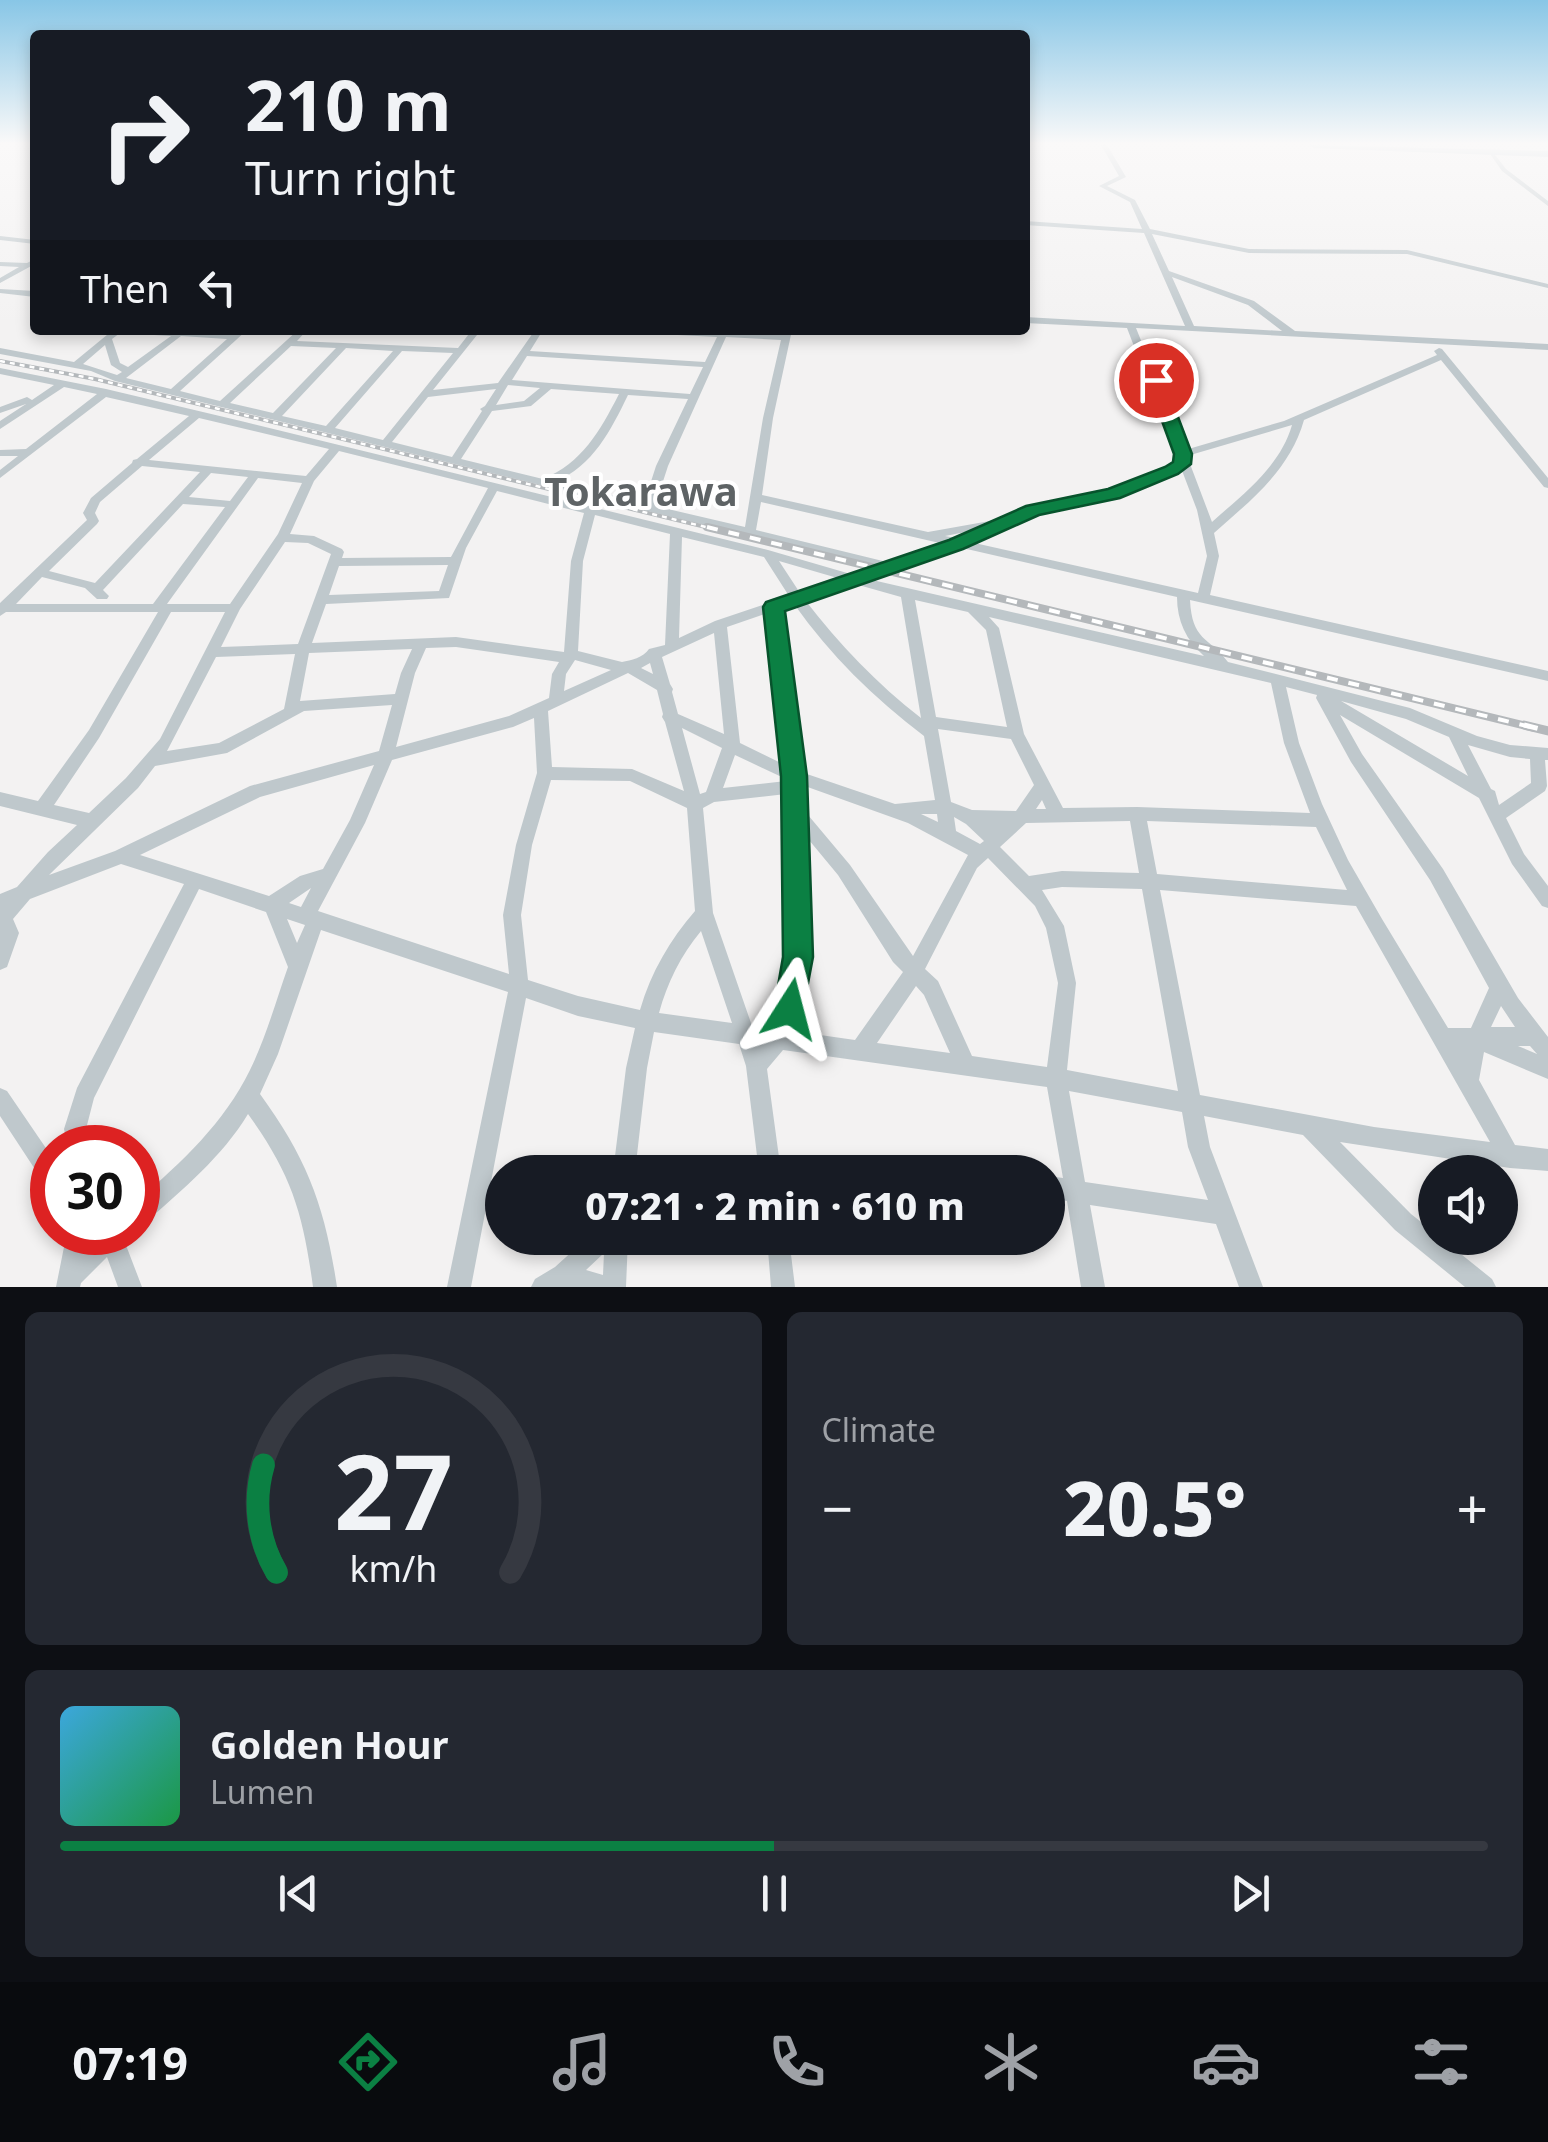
<!DOCTYPE html>
<html lang="en">
<head>
<meta charset="utf-8">
<style>
	:root { --surface:#171b24; --page:#242831; --text:#f1f3f6; --muted:#9ea1a6; --line:#363941; --accent:#0b8043 }
	body { margin:0; font-family:"Noto Sans",sans-serif; background:var(--page); color:var(--text); height:100vh; display:flex; flex-direction:column; font-size:38px; white-space:nowrap }
	* { box-sizing:border-box; margin:0 }
	p { font-size:32px; color:var(--muted) }
	.icon { flex:none; width:55px; height:55px; fill:none; stroke:currentColor; stroke-width:2; stroke-linecap:round; stroke-linejoin:round }
	.map { position:relative; height:1287px; overflow:hidden }
	.side { display:flex; flex-direction:column; gap:25px; padding:25px; background:#0d0f14; flex:1 }
	.side>* { flex:none }
	.guide { position:absolute; left:30px; top:30px; width:1000px; height:305px; border-radius:10px; box-shadow:0 5px 15px #0003; background:#171b24; color:var(--text); overflow:hidden }
	.tools { position:absolute; left:1418px; top:1155px; display:grid; gap:20px }
	.tools a { display:grid; place-items:center; width:100px; height:100px; border-radius:50%; background:var(--surface); box-shadow:0 5px 15px #0003; font-size:50px }
	.speed { position:absolute; left:30px; top:1125px; display:flex; gap:20px; font-size:50px; font-weight:700; text-align:center }
	.speed>* { display:grid; place-content:center; width:130px; height:130px; border-radius:50%; background:var(--surface); box-shadow:0 5px 15px #0003; line-height:1 }
	.speed .limit { border:15px solid #d22; background:#fff; color:#111 }
	.pin { position:absolute; display:grid; place-items:center; width:85px; height:85px; color:#fff; margin:-42px; border:5px solid #fff; border-radius:50%; box-shadow:0 2px 10px #0007 }
	.me { position:absolute; width:110px; margin:-55px; rotate:9deg; stroke-linejoin:round; filter:drop-shadow(0 0 8px #0008) }
	.turn { display:flex; align-items:center; gap:35px; height:210px; padding:0 50px; font-size:45px }
	.turn .icon { width:130px; height:130px; stroke-width:2.5 }
	.turn b { display:block; font-size:70px; line-height:85px }
	.then { display:flex; align-items:center; height:95px; padding:0 50px; background:#0003; gap:20px; font-size:38px }
	.big { font-size:75px; font-weight:800; line-height:1.1 }
	.side .tile { flex:1; display:flex; flex-direction:column; justify-content:center; gap:15px; min-width:0; padding:0 35px; border-radius:15px; background:var(--page) }
	.side .dial { align-items:center; gap:0 }
	.dial svg { height:260px; overflow:visible; fill:none; stroke:var(--line); stroke-width:7; stroke-linecap:round; text-anchor:middle }
	.dial text { fill:var(--text); stroke:none }
	.song { display:flex; align-items:center; gap:30px }
	.cover { width:120px; height:120px; border-radius:15px; background:linear-gradient(135deg,hsl(200 70% 55%),hsl(140 70% 35%)) }
	.played { height:10px; border-radius:5px; background:linear-gradient(90deg,var(--accent) 50%,var(--line) 50%) }
	.keys { display:flex; justify-content:space-around; direction:ltr }
	.heat { display:flex; justify-content:space-between; align-items:center; font-size:55px; direction:ltr }
	.side .tiles { flex:1; display:grid; gap:25px; grid-template-columns:1fr 1fr }
	.tile:last-child { grid-column:span 2 }
	.trip { position:absolute; left:485px; top:1155px; width:580px; height:100px; border-radius:50px; background:var(--surface); box-shadow:0 5px 15px #0003; font-weight:800; line-height:100px; text-align:center }
	.menu { display:flex; height:160px; justify-content:space-around; align-items:center; background:#090b0e; color:var(--muted) }
	.menu .icon { width:70px; height:70px }
	.menu .active { color:var(--accent) }
	.menu b { font-size:45px; color:var(--text) }
	.map>svg:first-child { display:block }
	.lines { fill:none; stroke-linecap:round; stroke-linejoin:round }
	.street { fill:#bfc8cc; fill-rule:evenodd }
	.primary { fill:#b4c5cd; fill-rule:evenodd }
	.rail-far2-casing { stroke:#b4b8bb; stroke-width:4 }
	.rail-far1-casing { stroke:#b4b8bb; stroke-width:8 }
	.rail-casing { stroke:#b4b8bb; stroke-width:9 }
	.rail-far2 { stroke:#fff; stroke-width:2.5; stroke-dasharray:5; stroke-linecap:butt }
	.rail-far1 { stroke:#fff; stroke-width:4; stroke-dasharray:11; stroke-linecap:butt }
	.rail { stroke:#fff; stroke-width:5; stroke-dasharray:14; stroke-linecap:butt }
	.route { fill:#0b8043; stroke:#07532c; stroke-width:2.5 }
	.labels { text-anchor:middle; dominant-baseline:central; stroke-width:8; stroke-linejoin:round; paint-order:stroke }
	.district-label { font-size:40px; font-weight:bold; fill:#5e6365; stroke:#fff }
</style>
</head>
<body>
<div class="map">
<svg width="1548" height="1287" viewBox="0 0 1548 1287">
	<rect width="100%" height="100%" fill="#f3f2f2"/>
	<g class="lines">
		<path class="street" d="M1101 145H1107L1126 177 1107 186 1135 200 1150 229 1249 249 1407 250 1548 284V288L1407 254 1249 253 1152 234 1169 271 1254 301 1295 331 1548 344V350L1136 328 1185 450 1284 421 1437 355 1434 351 1439 348 1442 349 1548 478V488L1544 487 1441 360 1304 420C1290 470 1251 500 1214 533L1219 556 1210 595 1548 671V681L1190 600C1192 641 1208 636 1228 662L1410 708 1477 736 1510 745 1548 748V760H1545L1547 786 1545 791 1506 818 1524 854 1548 886V908L1542 906 1512 864 1479 798 1340 715 1362 754 1443 869 1518 998 1548 1037V1079L1484 1052 1479 1080 1515 1145 1548 1149V1171L1510 1168 1340 1142 1411 1214 1435 1233V1238H1441L1492 1279 1496 1287H1465L1395 1230 1303 1135 1204 1116 1210 1147 1263 1287H1239L1216 1224 1090 1205 1105 1287H1081L1067 1201 1048 1198V1176L1063 1178 1047 1087 783 1050 767 1069 781 1172H759L746 1066 739 1044 654 1032 647 1068 635 1172H613L626 1068 635 1028 578 1016 526 998 471 1287H447L508 992 321 930 278 1054 260 1094C308 1160 325 1207 337 1287H313C303 1213 292 1175 248 1114 222 1157 183 1189 146 1222L138 1225V1200C182 1162 224 1123 250 1070 266 1037 276 1001 288 967L266 912 199 889 94 1098 86 1129 90 1148H68L64 1129 77 1088 184 884 121 864 30 899 13 919 19 933 7 967 0 970V894L17 887 48 852 77 825 0 806V792L38 801 89 730 158 612H6L0 616V603L87 520 83 513 91 498 132 463 133 460 137 459 189 416 106 397 0 478V470L18 456H0V450L26 449 97 394 64 387 0 429V421L26 404 0 413V407L27 397 32 400 54 385 0 374V368L106 389 245 422 768 550 854 575 877 567 115 381 91 371 0 354V348L74 362 113 330 233 334 238 330H247L180 391 220 401 298 330H307L297 341 458 348 472 330H481L433 390 498 383 535 330H543L530 351 705 362 717 337 638 333 634 330H688L782 335 784 330H792L773 418 762 495 928 532 1001 519 1029 508 1131 483 1178 461 1127 328 1025 323V317L1185 326 1144 233 1025 225V221L1142 229 1130 202 1099 186 1119 176ZM1172 277 1248 305 1282 331 1194 326ZM120 333 171 336 128 367 120 363 112 339ZM181 336 227 339 171 389 126 378ZM726 337 781 340 763 418 745 527 655 506 668 466ZM105 345 111 365 122 372 117 375 83 364ZM291 346 336 348 273 413 230 403ZM346 348 393 351 326 426 282 416ZM402 351 453 353 383 440 335 428ZM527 356 703 367 690 394 512 380ZM508 385 540 388 524 401 496 405ZM496 389 485 406 480 409 482 411 452 457 392 442 428 397ZM551 389 619 394C600 431 582 463 543 479L461 459 492 411 531 406ZM628 395 688 399 656 466 644 503 555 482C593 466 611 430 628 395ZM199 418 329 449 306 476 149 460ZM1292 425C1280 467 1243 494 1212 522L1187 456ZM339 451 488 488 451 557 342 558 344 552 342 549 314 536 290 534 314 481ZM142 466 200 472 95 583 49 571 97 524 99 521 95 513 100 502ZM1181 468 1197 510 1207 556 1198 593 970 542 1037 513 1139 488ZM211 473 248 477 230 501 189 497ZM258 478 302 483 278 534 230 604H167ZM497 491 584 513 571 561 564 652 456 637 312 643 326 604 449 598 466 548ZM761 502 944 544 891 563 756 530ZM183 504 225 507 153 604H16L42 577 85 588 97 599H107L109 596 103 590ZM595 515 670 534 665 645 649 649C643 658 631 660 622 662L578 651 583 561ZM976 530 956 538 945 536ZM682 537 764 557 789 596 715 621 679 638ZM285 542 308 543 331 554 298 644 221 647 240 609ZM958 547 1177 597C1177 621 1186 640 1204 656L868 579ZM779 561 841 579 800 593ZM448 565 439 591 329 595 339 566ZM855 584 901 597 921 718C877 684 839 644 805 600ZM915 600 968 612 986 630 1007 727 936 717ZM794 604C830 655 874 698 924 736L935 800 895 804 801 772 781 608ZM171 612H225L160 739 126 778 89 813 54 805 99 738ZM768 613 785 765 740 743 727 627ZM989 617 1271 683 1284 743 1310 813 1137 807 1063 808 1024 734 999 628ZM714 633 724 734 678 714 672 692 673 689 670 684 662 657ZM456 647 559 662 552 674 549 698 509 716 396 747 415 673 426 648ZM412 649 401 673 395 694 300 701 309 653ZM295 654 284 709 219 743 167 751 216 657ZM575 660 611 670 564 691 566 674ZM650 663 653 674 641 668ZM628 673 657 690 663 714 662 717 665 722 684 791 632 769 552 767 548 711ZM1286 687 1317 695 1316 698 1351 762 1430 880 1489 988 1471 1028H1448L1382 919 1348 860 1322 804 1299 743ZM1341 701 1406 719 1449 737 1468 776ZM392 705 379 751 250 786 115 851 49 875 138 788 155 766 227 753 304 711ZM534 718 537 773 516 845 503 915 509 974 318 911 365 823 392 760 513 727ZM682 728 722 748 706 792 700 794ZM938 729 1011 739 1034 785 1016 811 972 810 951 802ZM1468 745 1510 757 1530 759 1531 783 1499 805 1495 791 1491 789ZM735 755 786 779V781L723 788ZM374 765 350 820 323 869 300 876 269 896 140 855 260 797ZM551 780 630 781 687 808 695 911C670 940 651 972 640 1010L578 996 528 980 521 915 532 845ZM802 785 908 823 968 855 913 956 850 865 803 809ZM786 794 789 957 773 1029 752 1026 713 913 703 808 714 802ZM1042 800 1046 809H1036ZM921 814H937L938 822ZM954 817 966 824 984 841 980 844 956 831ZM1130 821 1139 873 1062 871 1029 876 1000 847 1026 823ZM1147 821 1316 827 1347 890 1157 874ZM804 834 838 875 893 962 903 972 855 1040 792 1031 807 957ZM988 858 1035 906 1046 928 1058 983 1047 1067 972 1056 938 981 925 969 977 868ZM1062 887 1142 889 1178 1091 1067 1070 1076 983 1064 926 1042 890ZM311 888 301 907 289 903ZM1160 890 1356 906 1490 1142 1374 1127 1200 1095ZM287 919 305 925 297 943ZM701 931 732 1023 659 1013C667 983 681 955 701 931ZM916 986 924 995 950 1053 877 1043ZM1501 1006 1515 1027H1491ZM1518 1046H1530L1537 1054ZM1069 1091 1182 1112 1188 1147 1208 1200 1085 1182Z
			M1488 151H1492L1506 169 1548 201V206L1502 171Z
			M0 236 35 240V244L0 240Z
			M35 259V264L0 283V278L19 267 0 266V262L27 263Z
			M0 289 35 291V297L0 293Z
			M0 1088 7 1091 52 1157V1186L44 1183 0 1116Z
			M67 1232H90L88 1243 99 1232H127L124 1240 142 1287H118L107 1257 81 1283 80 1287H56Z
			M587 1238H628L626 1287H531L535 1279 555 1267ZM604 1253 603 1275 586 1270Z
			M767 1238H789L795 1287H771Z"/>
		<path class="primary" d="M1309 145 1548 151V157L1314 148Z"/>
		<defs>
			<path id="rail-far2" d="M0 361 95 379 718 530"/>
			<path id="rail-far1" d="M707 527 1535 728"/>
			<path id="rail" d="M1524 725 1548 731"/>
		</defs>
		<use href="#rail-far2" class="rail-far2-casing"/>
		<use href="#rail-far1" class="rail-far1-casing"/>
		<use href="#rail" class="rail-casing"/>
		<use href="#rail-far2" class="rail-far2"/>
		<use href="#rail-far1" class="rail-far1"/>
		<use href="#rail" class="rail"/>
	</g>
	<linearGradient id="sky" x2="0" y2="1"><stop stop-color="#88c6e6"/><stop offset="0.44" stop-color="#faf9f9"/><stop offset="1" stop-color="#faf9f9" stop-opacity="0"/></linearGradient>
	<rect width="1548" height="326" fill="url(#sky)"/>
	<path class="route" d="M1156 376 1164 380 1192 454 1191 464 1178 474 1120 498 1039 515 963 549 785 611 807 776 813 957 801 1020 790 1025 779 1020 774 1009 783 957 781 776 763 607 766 602 949 540 1026 506 1108 489 1165 467 1173 462 1174 454 1147 380Z"/>
	<g class="labels">
		<g class="district-label">
			<text x="641" y="490">Tokarawa</text>
		</g>
	</g>
</svg>
<div class="tools">
<a><svg class="icon" aria-label="sound" viewBox="0 0 24 24"><path d="M4 9h4l5-4v14l-5-4H4zM17 9q2 3 0 6"/></svg></a>
</div>
<div class="speed"><div class="limit">30</div></div>
<div class="pin" style="left:1156px;top:380px;background:#d93025"><svg class="icon" aria-label="arrive" viewBox="0 0 24 24"><path d="M6 21V4h12l-3 4 3 4H6"/></svg></div>
<svg class="me" style="left:790px;top:1009px" viewBox="-20 -20 40 40"><path d="M0-17L14 15 0 8-14 15z" fill="#0b8043" stroke="#fff" stroke-width="4"/></svg>
<div class="trip">07:21 · 2 min · 610 m</div>
<div class="guide">
<div class="turn"><svg class="icon" aria-label="right" viewBox="0 0 24 24"><path d="M7 20v-9h11M14 6l5 5-5 5"/></svg><div><b>210 m</b>Turn right</div></div>
<div class="then">Then<svg class="icon" aria-label="left" viewBox="0 0 24 24"><path d="M17 20v-9H6M10 6l-5 5 5 5"/></svg></div>
</div>
</div>
<section class="side">
<div class="tiles">
<div class="tile dial"><svg viewBox="0 0 100 80">
<path d="M14 69A42 42 0 1 1 86 69"/>
<path d="M14 69A42 42 0 0 1 10 36" stroke="#0b8043"/>
<text x="50" y="56" font-size="32" font-weight="700">27</text>
<text x="50" y="72" font-size="11">km/h</text>
</svg></div>
<div class="tile"><p>Climate</p>
<div class="heat"><a>−</a><b class="big">20.5°</b><a>+</a></div>
</div>
<div class="tile">
<div class="song"><i class="cover"></i><div><b>Golden Hour</b><p>Lumen</p></div></div>
<div class="played"></div>
<div class="keys"><svg class="icon" aria-label="previous" viewBox="0 0 24 24"><path d="M18 5L8 12l10 7zM5 5v14"/></svg><svg class="icon" aria-label="pause" viewBox="0 0 24 24"><path d="M8 5v14M16 5v14"/></svg><svg class="icon" aria-label="next" viewBox="0 0 24 24"><path d="M6 5l10 7-10 7zM19 5v14"/></svg></div>
</div>
</div>
</section>
<nav class="menu">
<b>07:19</b>
<svg class="icon active" aria-label="directions" viewBox="0 0 24 24"><path d="M12 3l9 9-9 9-9-9zM9 14v-3h6M13 9l2 2-2 2"/></svg>
<svg class="icon" aria-label="music" viewBox="0 0 24 24"><path d="M9 18V5l10-2v13"/><circle cx="6" cy="18" r="3"/><circle cx="16" cy="16" r="3"/></svg>
<svg class="icon" aria-label="phone" viewBox="0 0 24 24"><path d="M5 4h4l2 5-3 2q2 4 5 5l2-3 5 2v4C11 20 4 13 5 4z"/></svg>
<svg class="icon" aria-label="climate" viewBox="0 0 24 24"><path d="M12 3v18M4 7l16 10M4 17L20 7"/></svg>
<svg class="icon" aria-label="car" viewBox="0 0 24 24"><path d="M5 17H2v-5l4-1 3-4h7l3 4 3 1v5h-3M9 17h6M6 11h13"/><circle cx="7" cy="17" r="2"/><circle cx="17" cy="17" r="2"/></svg>
<svg class="icon" aria-label="filters" viewBox="0 0 24 24"><path d="M4 7h16M4 17h16"/><circle cx="9" cy="7" r="2"/><circle cx="15" cy="17" r="2"/></svg>
</nav>
</body>
</html>
